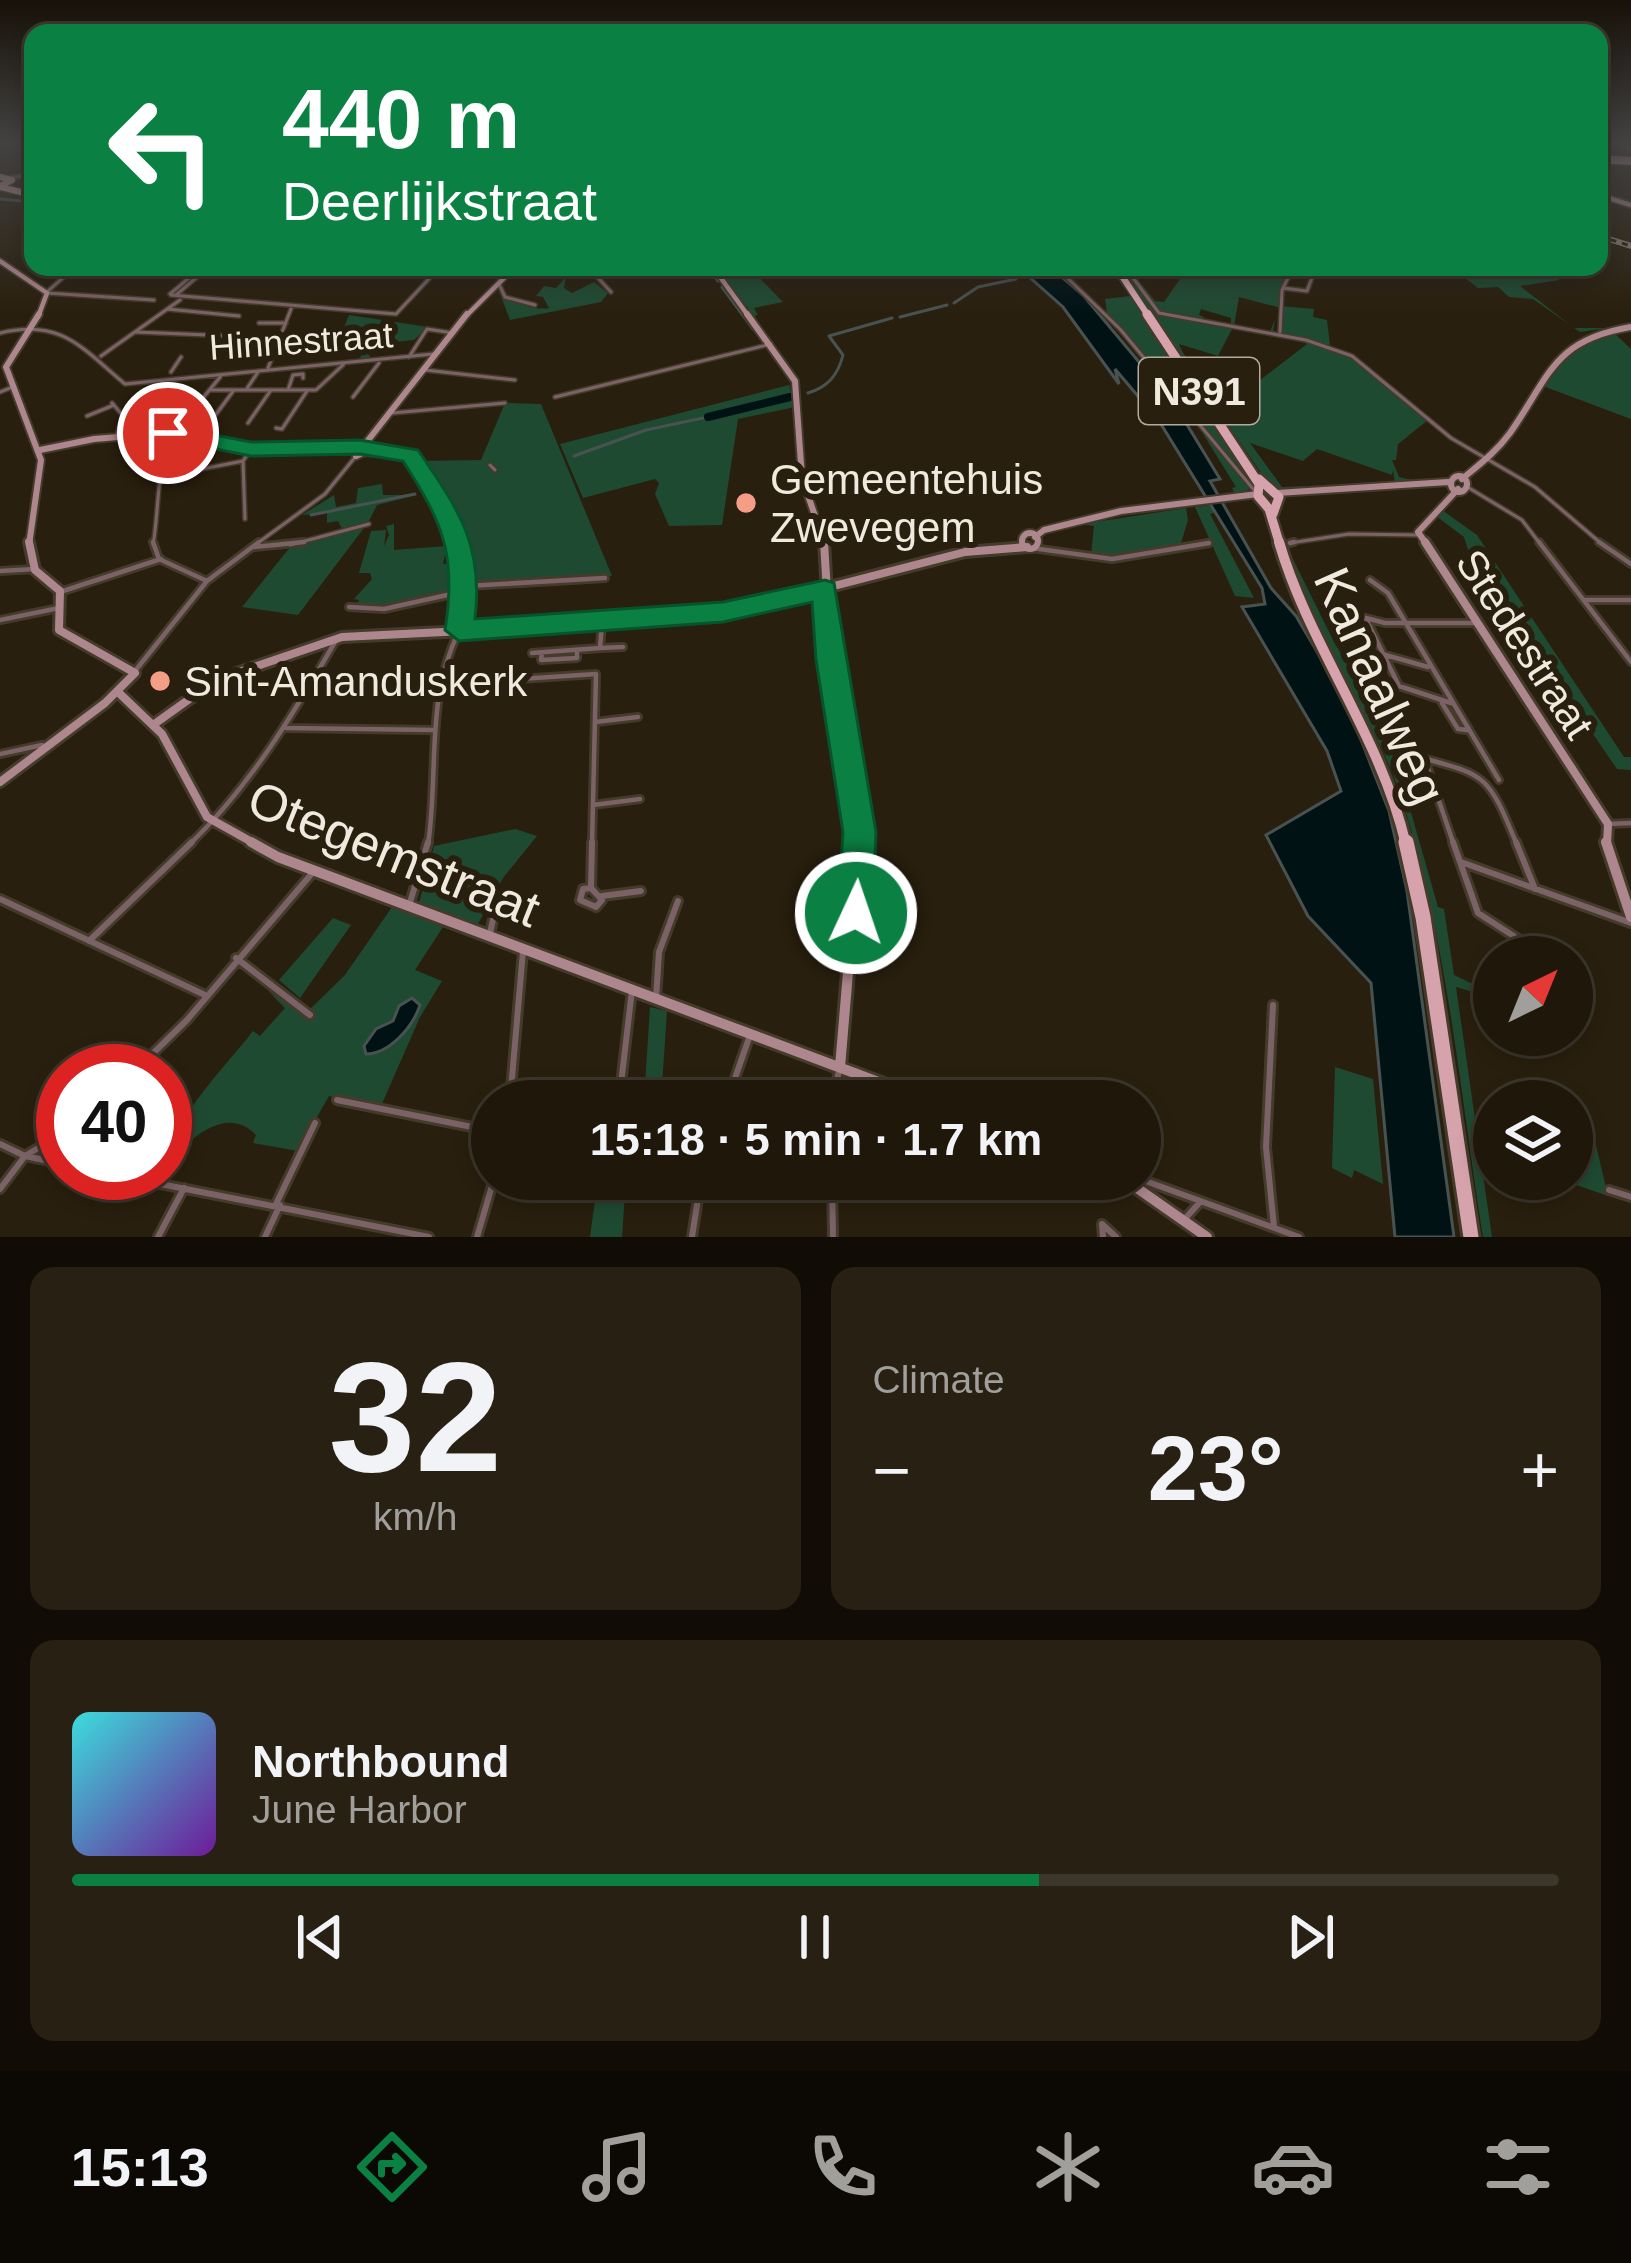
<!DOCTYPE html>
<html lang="en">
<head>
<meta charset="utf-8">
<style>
	:root { --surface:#1f170a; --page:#272013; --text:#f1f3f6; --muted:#a19f9c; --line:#3c362b; --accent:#0b8043 }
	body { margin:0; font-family:Helvetica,sans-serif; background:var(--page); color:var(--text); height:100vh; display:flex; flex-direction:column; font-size:45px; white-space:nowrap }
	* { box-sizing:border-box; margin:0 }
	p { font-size:39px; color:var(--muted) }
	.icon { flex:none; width:66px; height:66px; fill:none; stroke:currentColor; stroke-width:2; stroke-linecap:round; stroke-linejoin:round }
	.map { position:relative; height:1237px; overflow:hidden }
	.drawer { display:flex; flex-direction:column; gap:30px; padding:30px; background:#110d06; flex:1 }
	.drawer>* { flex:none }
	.banner { position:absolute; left:24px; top:24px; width:1584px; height:252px; border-radius:24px; box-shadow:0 6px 18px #0003,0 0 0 3px var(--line); background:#0b8043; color:#fff; overflow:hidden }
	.needle { width:78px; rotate:43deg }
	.controls { position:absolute; left:1473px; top:936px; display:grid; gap:24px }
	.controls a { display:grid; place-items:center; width:120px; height:120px; border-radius:50%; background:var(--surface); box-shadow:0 6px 18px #0003,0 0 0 3px var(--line); font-size:60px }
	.speed { position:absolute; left:36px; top:1044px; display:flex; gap:24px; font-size:60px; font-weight:700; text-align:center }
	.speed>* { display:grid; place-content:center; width:156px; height:156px; border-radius:50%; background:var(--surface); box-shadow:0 6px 18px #0003,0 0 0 3px var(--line); line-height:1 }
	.speed .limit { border:18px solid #d22; background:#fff; color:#111 }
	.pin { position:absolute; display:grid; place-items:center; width:102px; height:102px; color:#fff; margin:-51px; border:6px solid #fff; border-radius:50%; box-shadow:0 3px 12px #0007 }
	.me { position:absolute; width:132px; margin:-66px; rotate:3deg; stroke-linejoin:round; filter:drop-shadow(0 0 9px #0008) }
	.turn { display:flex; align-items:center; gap:42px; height:252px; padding:0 60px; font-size:54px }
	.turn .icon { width:156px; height:156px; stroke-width:2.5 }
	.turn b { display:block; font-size:84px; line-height:102px }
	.big { font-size:90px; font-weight:800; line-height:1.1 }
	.drawer .tile { flex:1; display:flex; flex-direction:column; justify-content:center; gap:18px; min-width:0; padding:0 42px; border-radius:24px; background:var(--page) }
	.drawer .dial { align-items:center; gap:0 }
	.dial b { font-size:156px; line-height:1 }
	.song { display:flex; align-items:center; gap:36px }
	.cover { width:144px; height:144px; border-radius:18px; background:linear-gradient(135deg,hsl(180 70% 55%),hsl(280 70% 35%)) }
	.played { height:12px; border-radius:6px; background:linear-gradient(90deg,var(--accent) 65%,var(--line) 65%) }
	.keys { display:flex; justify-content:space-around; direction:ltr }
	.heat { display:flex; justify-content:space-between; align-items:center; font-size:66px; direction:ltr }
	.drawer .tiles { flex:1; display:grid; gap:30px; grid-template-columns:1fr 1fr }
	.tile:last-child { grid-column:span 2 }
	.trip { position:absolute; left:471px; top:1080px; width:690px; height:120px; border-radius:60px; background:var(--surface); box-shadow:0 6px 18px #0003,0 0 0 3px var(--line); font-weight:800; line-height:120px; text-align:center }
	.tabs { display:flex; height:192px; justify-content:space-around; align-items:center; background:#0c0904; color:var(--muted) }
	.tabs .icon { width:84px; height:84px }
	.tabs .selected { color:var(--accent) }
	.tabs b { font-size:54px; color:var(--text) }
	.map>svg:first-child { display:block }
	.green { fill:#1f4a32 }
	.water { fill:#001214; stroke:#485251; stroke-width:3 }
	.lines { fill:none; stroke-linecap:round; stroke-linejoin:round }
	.stream { stroke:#485251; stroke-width:3 }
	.river { stroke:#001214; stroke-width:8 }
	.street-far2-casing { stroke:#453b2b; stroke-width:6 }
	.street-far1-casing { stroke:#453b2b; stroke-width:10 }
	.street-casing { stroke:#453b2b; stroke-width:12 }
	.secondary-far3-casing { stroke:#453b2b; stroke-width:8 }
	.secondary-far2-casing { stroke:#453b2b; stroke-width:10 }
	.secondary-far1-casing { stroke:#453b2b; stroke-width:14 }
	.secondary-casing { stroke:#453b2b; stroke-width:16 }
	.primary-far3-casing { stroke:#453b2b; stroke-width:9 }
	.primary-far2-casing { stroke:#453b2b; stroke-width:14 }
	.primary-far1-casing { stroke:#453b2b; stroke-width:16 }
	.primary-casing { stroke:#453b2b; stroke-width:21 }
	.highway-casing { stroke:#453b2b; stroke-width:10 }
	.street-far2 { stroke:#7b6266; stroke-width:3 }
	.street-far1 { stroke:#7b6266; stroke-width:4.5 }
	.street { stroke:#7b6266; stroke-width:6 }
	.secondary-far3 { stroke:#ae878e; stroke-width:4.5 }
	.secondary-far2 { stroke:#ae878e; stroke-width:6 }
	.secondary-far1 { stroke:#ae878e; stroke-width:8 }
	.secondary { stroke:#ae878e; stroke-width:10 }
	.primary-far3 { stroke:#d6a3ad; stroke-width:6 }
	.primary-far2 { stroke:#d6a3ad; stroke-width:9 }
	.primary-far1 { stroke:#d6a3ad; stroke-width:10 }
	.primary { stroke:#d6a3ad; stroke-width:15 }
	.highway { stroke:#fabdc9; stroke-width:8 }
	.rail-casing { stroke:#898173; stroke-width:6 }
	.rail { stroke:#291f0e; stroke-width:3; stroke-dasharray:6; stroke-linecap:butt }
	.route { fill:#0b8043; stroke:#07532c; stroke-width:3 }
	.poi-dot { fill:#f49e88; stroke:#291f0e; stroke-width:4.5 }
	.labels { text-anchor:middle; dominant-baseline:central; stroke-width:12; stroke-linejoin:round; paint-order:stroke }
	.far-street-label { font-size:36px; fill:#efe9de; stroke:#291f0e }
	.shield { fill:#291f0e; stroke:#b4aca0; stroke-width:3 }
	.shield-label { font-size:39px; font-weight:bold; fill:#efe9de }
	.poi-label { font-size:42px; fill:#efe9de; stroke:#291f0e; text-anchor:start }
	.street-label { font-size:42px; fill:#efe9de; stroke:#291f0e }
	.near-street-label { font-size:51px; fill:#efe9de; stroke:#291f0e }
</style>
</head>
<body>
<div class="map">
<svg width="1631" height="1237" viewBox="0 0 1631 1237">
	<rect width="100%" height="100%" fill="#291f0e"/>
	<path class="green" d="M716 267H749L783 302 754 308 758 315 754 316Z
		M1109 267 1123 281 1241 462 1255 486 1236 496 1232 488 1236 487 1200 429 1205 427 1107 313 1105 299 1130 296Z
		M1120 267 1161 315 1128 267 1155 301 1164 302 1182 276 1203 267 1290 271 1280 306 1314 309 1313 317 1327 320 1330 345 1282 334 1281 308 1239 297 1234 326 1270 332 1275 319 1273 330 1278 333 1231 327V318L1201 309 1199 315 1204 317 1199 323 1232 329 1218 356 1179 344 1182 351 1219 406 1243 418 1255 412 1220 399 1228 388 1216 381 1251 387 1307 344 1290 337 1353 358 1428 420 1398 444 1396 460H1392L1399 477 1417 481 1395 482 1393 470 1392 475 1317 449 1303 461 1250 443 1282 487 1393 483 1286 491 1270 486Z
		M1451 267H1557L1543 272 1560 280 1520 286 1574 328H1608L1580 332 1533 299 1509 297 1498 287 1478 288Z
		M566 277 564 288 572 293 594 282 608 293 601 302 510 320 499 291C507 302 537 311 549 308L543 297 536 296 544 286 556 288Z
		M349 315 428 327 414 340 375 344 368 360H360L362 350H356L362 341H339Z
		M1612 331 1631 349V419L1543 386 1568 349Z
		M789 385 795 407 738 419 722 525 669 526 655 494 659 483 655 479 583 498 560 444Z
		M505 403 541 404 612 576 472 583 462 530 422 461 481 460Z
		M382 484 383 495H417L377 505 368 523 342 529 338 521 327 523V513L302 515 334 495 336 507 356 503 358 488Z
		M1212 505 1216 512 1210 514 1254 598 1235 596 1195 507Z
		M1186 508 1188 520 1181 543 1126 555H1091L1094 526 1082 524Z
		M1442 510 1477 535 1624 757H1631V770L1617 769 1469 553 1464 537 1436 516Z
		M394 524V550L447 546 443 564 459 563V592L369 610 357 605 359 600 354 599 372 579 370 573H359L371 531 386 530 384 546 389 535 386 526Z
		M364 528 298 615 242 607 291 546Z
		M1287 547 1335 644 1385 721 1438 907 1444 909 1454 975 1494 994V998L1456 987 1492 1237H1483C1459 1088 1447 931 1398 788 1370 707 1302 626 1287 547Z
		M515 829 537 836 503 878 478 924 419 903 434 846Z
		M392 907 443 927 415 970 442 981 420 1017 381 1106 329 1096 298 1151 253 1143 256 1135C225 1102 184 1143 165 1169 165 1127 227 1065 253 1031L260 1036 285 1008 268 991 304 1015 345 975Z
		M333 918 351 925 300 998 279 980Z
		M650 1007 667 1011 661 1101H644Z
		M1335 1067 1373 1079 1383 1184 1354 1170 1352 1178 1332 1168Z
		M1572 1102 1587 1107 1608 1196 1559 1179H1572Z
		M598 1179H626L622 1237H590Z"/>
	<path class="water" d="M1018 267H1050L1083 295 1175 405 1220 479 1210 481 1271 588 1296 616 1345 699 1389 811 1407 891 1454 1237H1395L1371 983 1308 916 1266 835 1341 791 1327 751 1242 607 1265 604 1262 588 1159 421 1115 369 1119 384 1063 307Z
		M412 998 420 1005C413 1027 389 1054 366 1054L364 1046 376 1029 393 1021 399 1006Z"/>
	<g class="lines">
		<path class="stream" d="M0 199 33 202
			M713 275 718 281
			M722 287 753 329
			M954 303 978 287 1016 279 1002 267
			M900 317 947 305
			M808 393C828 387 838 375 843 355L829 336 892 318
			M574 456 646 430 703 418
			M311 515 415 494"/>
		<path class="river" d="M708 417 790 397"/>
		<defs>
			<path id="street-far2" d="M1614 142 1631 150
				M10 178 33 174
				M588 267 611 292
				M1056 267 1120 329 1254 490
				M1125 267 1159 313 1306 340 1352 356 1451 438 1535 487 1603 545
				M499 284 505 297 535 305
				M1283 288 1307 291 1316 267
				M48 291 75 267
				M47 293 154 300
				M170 294 202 267
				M171 295 396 314 440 267
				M176 295 209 267
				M167 309 239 316
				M259 323H286
				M136 332 279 338
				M1280 332 1282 290 1290 274
				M0 333C61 318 82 348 125 384L433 354
				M101 356 180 300
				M409 357 427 329 453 333
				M268 368 291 309
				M425 370 515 380
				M171 372 181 357
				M211 390H316L344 364
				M246 390 258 372
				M288 390 293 375 303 374V378
				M0 392 10 388
				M353 397 379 363
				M555 397 771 344
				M112 403 124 417 116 436
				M392 413 505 403
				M87 416 114 405
				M214 417 234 390
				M248 423 271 390
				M276 428 282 429 307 391
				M174 433 221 376
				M490 465 495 470
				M161 477 243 461
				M1469 488 1522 520 1541 545
				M245 519 243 461 251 449
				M1290 543 1349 534 1419 535
				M153 545C159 512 156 475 169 444
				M255 545 325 494 356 456
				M290 545 369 524
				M1195 545 1209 543"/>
			<path id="street-far1" d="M153 542 159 559 207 581
				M1539 542 1631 662
				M1599 542 1631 564
				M1290 543 1294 542
				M254 547 304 542
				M1032 548 1112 559 1209 543
				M0 571 35 569
				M1370 580 1388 593 1499 780
				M467 586 605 578
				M60 592 161 559
				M1584 600H1631
				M349 607 384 609 465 591
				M1339 611 1385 623H1477
				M645 614 674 613
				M1366 619 1399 686 1451 703
				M0 620 59 608
				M589 620 621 616
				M602 623 600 648 623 647
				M532 653 600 648
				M542 653 541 660 577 658V652
				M1382 654 1428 667
				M135 671 207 581 259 542
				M441 684 596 674 592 845
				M1442 703 1458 729 1467 730
				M595 722 638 717
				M286 728 434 730
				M0 754 42 745
				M1408 754C1486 776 1486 769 1517 845
				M1425 760 1454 845
				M593 805 640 799
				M1608 824 1631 823
				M189 845C251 785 292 716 335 642
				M428 845C439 771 425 700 459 631"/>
			<path id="street" d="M1453 842 1478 913 1526 944
				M1516 842 1535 889
				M1461 862 1631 923
				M591 888 602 900 596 907 580 900 583 889Z
				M591 888 592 842
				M602 896 641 891
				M0 899 205 995
				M409 906 428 842
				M490 933 498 898
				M89 941 192 842
				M1523 950a6 6 0 1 1 12 0a6 6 0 1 1-12 0Z
				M236 958 310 1015
				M656 999 659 952 678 901
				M1273 1005 1266 1147 1274 1227
				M135 1071 187 1020 314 871
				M337 1100 492 1131
				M510 1101 523 951
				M619 1101 632 990
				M727 1101 749 1038
				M832 1101 840 1067
				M0 1144 25 1156 63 1164
				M105 1173 429 1237
				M832 1179 833 1237
				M1140 1179 1299 1237
				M0 1189 25 1156 63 1133
				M1609 1190 1631 1197
				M276 1204 315 1123
				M1184 1220 1200 1202
				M158 1237 184 1188
				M265 1237 280 1205
				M477 1237 494 1179
				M692 1237 701 1179
				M1103 1237 1102 1224 1116 1237"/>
			<path id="secondary-far3" d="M1599 195 1631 205
				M0 261 47 293 38 317
				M713 267 749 317
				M465 317 515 267"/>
			<path id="secondary-far2" d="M747 314 795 381 802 478 825 545
				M40 450 94 439 168 433 251 449 352 451
				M364 452 410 455 438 493 459 545
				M356 456 364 452 362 448 467 314
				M1451 484a8 8 0 1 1 16 0a8 8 0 1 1-16 0Z
				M1462 479C1480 464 1496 452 1510 433 1550 376 1553 340 1631 327
				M1277 493 1448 482
				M1022 541a8 8 0 1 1 16 0a8 8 0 1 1-16 0Z
				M1035 537 1044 530 1121 511 1258 494
				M29 545 41 460 6 367 39 314
				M1427 545 1418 532 1458 489"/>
			<path id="secondary-far1" d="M458 542 465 583 459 630
				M824 542 831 660 859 845
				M1425 542 1608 824 1607 845
				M119 693 162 734 207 817 257 845
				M153 725 216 680 342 637 567 626 737 611 965 552 1027 547
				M0 782 105 703 135 673 59 630 60 591 35 570 29 542"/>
			<path id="secondary" d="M251 842 278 857 929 1101
				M1606 842 1631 917
				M840 1067 859 842
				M1124 1179 1207 1237"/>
			<path id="primary-far3" d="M0 177 12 180 0 186
				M0 187 33 195
				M1116 267 1149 317"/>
			<path id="primary-far2" d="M1147 314 1259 484 1258 496 1269 509 1280 545
				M1259 479 1279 497 1273 514"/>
			<path id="primary-far1" d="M1279 542C1310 648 1381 736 1406 845"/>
			<path id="primary" d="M1406 842 1423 917 1471 1237"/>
			<path id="highway" d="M1599 159 1631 161"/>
		</defs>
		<use href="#street-far2" class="street-far2-casing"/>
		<use href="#street-far1" class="street-far1-casing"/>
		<use href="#street" class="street-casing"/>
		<use href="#secondary-far3" class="secondary-far3-casing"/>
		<use href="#secondary-far2" class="secondary-far2-casing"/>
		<use href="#secondary-far1" class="secondary-far1-casing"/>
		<use href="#secondary" class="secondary-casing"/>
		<use href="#primary-far3" class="primary-far3-casing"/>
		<use href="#primary-far2" class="primary-far2-casing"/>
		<use href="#primary-far1" class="primary-far1-casing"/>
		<use href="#primary" class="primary-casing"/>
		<use href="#highway" class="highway-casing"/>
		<use href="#street-far2" class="street-far2"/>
		<use href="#street-far1" class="street-far1"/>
		<use href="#street" class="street"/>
		<use href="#secondary-far3" class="secondary-far3"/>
		<use href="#secondary-far2" class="secondary-far2"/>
		<use href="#secondary-far1" class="secondary-far1"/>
		<use href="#secondary" class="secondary"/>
		<use href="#primary-far3" class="primary-far3"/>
		<use href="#primary-far2" class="primary-far2"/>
		<use href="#primary-far1" class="primary-far1"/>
		<use href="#primary" class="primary"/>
		<use href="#highway" class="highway"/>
		<defs>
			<path id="rail" d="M1599 236 1631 246"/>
		</defs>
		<use href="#rail" class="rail-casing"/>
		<use href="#rail" class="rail"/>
	</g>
	<linearGradient id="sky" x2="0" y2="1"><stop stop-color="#171108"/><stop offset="0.45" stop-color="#434241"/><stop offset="1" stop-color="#434241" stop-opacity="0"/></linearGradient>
	<rect width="1631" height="315" fill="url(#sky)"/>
	<path class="route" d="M168 426 251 442 360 440 418 450C458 509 484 544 475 619L723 602 825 580 834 583 876 832 873 913 868 925 856 930 843 925 838 913 843 832 816 660 812 602 723 622 459 641 445 630C457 555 443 523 403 461L360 454 251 456 160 438 157 433Z"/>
	<g class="poi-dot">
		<circle cx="746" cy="503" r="12"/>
		<circle cx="160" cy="681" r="12"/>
	</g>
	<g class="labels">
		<g class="far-street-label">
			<text transform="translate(301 341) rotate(-4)">Hinnestraat</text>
		</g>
		<rect class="shield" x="1139" y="358" width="120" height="66" rx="9"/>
		<g class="shield-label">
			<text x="1199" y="391">N391</text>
		</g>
		<g class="poi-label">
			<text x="770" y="479">Gemeentehuis<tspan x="770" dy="48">Zwevegem</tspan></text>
			<text x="184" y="681">Sint-Amanduskerk</text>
		</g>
		<g class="street-label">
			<text transform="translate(1525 644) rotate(57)">Stedestraat</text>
		</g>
		<g class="near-street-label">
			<text transform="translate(1380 686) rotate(66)">Kanaalweg</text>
			<text transform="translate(394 854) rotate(22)">Otegemstraat</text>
		</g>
	</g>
</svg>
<div class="controls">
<a><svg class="needle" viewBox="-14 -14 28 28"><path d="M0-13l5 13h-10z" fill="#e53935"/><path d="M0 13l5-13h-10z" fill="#a19f9c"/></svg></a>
<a><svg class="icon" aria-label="layers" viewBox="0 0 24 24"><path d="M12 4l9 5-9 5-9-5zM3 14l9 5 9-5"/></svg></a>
</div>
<div class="speed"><div class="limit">40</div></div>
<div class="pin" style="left:168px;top:433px;background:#d93025"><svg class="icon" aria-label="arrive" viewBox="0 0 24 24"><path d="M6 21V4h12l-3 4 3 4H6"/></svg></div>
<svg class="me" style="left:856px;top:913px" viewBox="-20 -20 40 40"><circle r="17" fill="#0b8043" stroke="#fff" stroke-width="3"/><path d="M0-11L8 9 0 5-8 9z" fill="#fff"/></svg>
<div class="trip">15:18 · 5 min · 1.7 km</div>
<div class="banner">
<div class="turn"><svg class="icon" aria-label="left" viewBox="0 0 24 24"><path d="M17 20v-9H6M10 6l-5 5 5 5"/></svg><div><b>440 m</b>Deerlijkstraat</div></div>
</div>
</div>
<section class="drawer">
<div class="tiles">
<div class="tile dial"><b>32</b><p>km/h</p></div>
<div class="tile"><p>Climate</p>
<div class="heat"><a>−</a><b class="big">23°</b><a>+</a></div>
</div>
<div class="tile">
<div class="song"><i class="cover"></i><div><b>Northbound</b><p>June Harbor</p></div></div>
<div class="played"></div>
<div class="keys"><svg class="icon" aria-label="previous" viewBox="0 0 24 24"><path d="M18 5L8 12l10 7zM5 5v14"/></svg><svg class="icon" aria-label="pause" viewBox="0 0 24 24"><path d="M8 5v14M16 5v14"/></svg><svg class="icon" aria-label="next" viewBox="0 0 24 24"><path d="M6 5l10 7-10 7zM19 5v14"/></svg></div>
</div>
</div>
</section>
<nav class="tabs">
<b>15:13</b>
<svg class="icon selected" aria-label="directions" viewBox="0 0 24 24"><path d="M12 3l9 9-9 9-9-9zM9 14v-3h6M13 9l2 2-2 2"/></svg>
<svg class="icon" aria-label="music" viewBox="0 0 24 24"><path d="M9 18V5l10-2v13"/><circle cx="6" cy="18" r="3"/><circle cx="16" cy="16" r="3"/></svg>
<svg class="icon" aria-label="phone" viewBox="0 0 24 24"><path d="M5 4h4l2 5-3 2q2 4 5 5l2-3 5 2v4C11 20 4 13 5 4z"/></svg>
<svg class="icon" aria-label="climate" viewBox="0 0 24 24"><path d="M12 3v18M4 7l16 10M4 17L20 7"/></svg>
<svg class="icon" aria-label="car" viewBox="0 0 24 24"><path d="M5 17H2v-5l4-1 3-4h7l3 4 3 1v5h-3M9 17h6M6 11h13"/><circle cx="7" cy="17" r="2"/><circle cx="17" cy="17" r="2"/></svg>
<svg class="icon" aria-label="filters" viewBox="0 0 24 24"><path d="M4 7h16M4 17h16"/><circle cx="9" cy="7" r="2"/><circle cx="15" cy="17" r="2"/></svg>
</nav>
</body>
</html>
